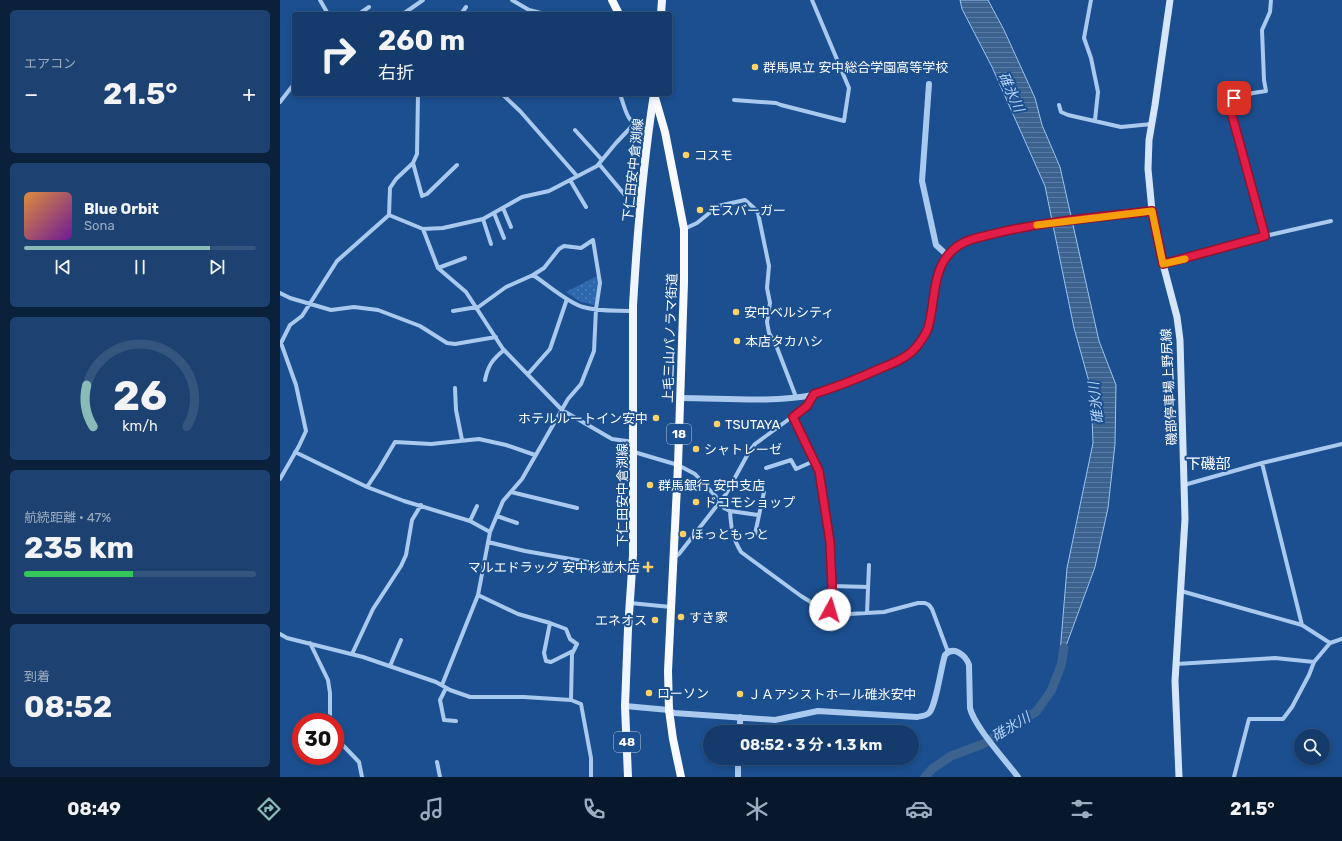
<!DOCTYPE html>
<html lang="ja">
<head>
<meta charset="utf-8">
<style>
	:root { --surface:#143b6b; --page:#1d4271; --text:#f1f3f6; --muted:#9dadc1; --line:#33557e; --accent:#8bbbb9 }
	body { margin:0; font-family:Rubik,"Noto Sans JP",sans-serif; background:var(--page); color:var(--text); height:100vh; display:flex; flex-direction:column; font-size:15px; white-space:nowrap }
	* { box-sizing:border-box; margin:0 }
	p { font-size:13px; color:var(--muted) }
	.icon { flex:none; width:22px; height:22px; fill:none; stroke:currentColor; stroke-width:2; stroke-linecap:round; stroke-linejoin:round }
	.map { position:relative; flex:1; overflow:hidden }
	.side { display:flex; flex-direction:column; gap:10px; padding:10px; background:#0b203b; width:280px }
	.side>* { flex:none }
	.top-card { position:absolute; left:12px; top:12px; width:380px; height:84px; border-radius:4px; box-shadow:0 2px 6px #0003,0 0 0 1px var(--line); background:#143b6b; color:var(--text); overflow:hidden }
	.buttons { position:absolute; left:1014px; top:729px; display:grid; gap:8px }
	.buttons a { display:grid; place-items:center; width:36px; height:36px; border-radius:50%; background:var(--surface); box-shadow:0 2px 6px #0003,0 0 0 1px var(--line); font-size:20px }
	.speed { position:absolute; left:12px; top:713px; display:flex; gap:8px; font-size:20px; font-weight:700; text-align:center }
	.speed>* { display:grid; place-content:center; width:52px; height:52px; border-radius:50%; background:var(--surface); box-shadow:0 2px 6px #0003,0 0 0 1px var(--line); line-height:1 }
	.speed .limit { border:6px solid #d22; background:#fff; color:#111 }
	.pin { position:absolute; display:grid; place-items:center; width:34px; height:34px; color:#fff; margin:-17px; border-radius:8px; box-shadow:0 2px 6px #0006 }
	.me { position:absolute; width:44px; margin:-22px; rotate:6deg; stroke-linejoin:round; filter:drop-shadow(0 0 3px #0008) }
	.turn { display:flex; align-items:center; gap:14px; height:84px; padding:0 20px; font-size:18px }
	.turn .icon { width:52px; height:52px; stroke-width:2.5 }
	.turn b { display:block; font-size:28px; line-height:34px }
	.big { font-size:30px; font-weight:700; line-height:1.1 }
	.side .tile { flex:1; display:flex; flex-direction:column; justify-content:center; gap:6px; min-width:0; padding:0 14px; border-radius:6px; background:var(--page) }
	.side .dial { align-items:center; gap:0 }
	.dial svg { height:104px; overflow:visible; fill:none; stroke:var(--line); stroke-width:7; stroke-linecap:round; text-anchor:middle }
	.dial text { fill:var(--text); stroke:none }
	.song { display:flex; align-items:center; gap:12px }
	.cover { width:48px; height:48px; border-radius:6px; background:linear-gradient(135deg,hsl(30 70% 55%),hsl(280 70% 35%)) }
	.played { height:4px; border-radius:2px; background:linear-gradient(90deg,var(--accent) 80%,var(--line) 80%) }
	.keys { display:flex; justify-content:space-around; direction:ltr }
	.heat { display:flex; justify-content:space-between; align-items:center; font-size:22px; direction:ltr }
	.charge { height:6px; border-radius:3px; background:linear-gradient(90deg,#34c759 47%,var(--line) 0) }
	.trip { position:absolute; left:423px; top:725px; width:216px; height:40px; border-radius:20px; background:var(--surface); box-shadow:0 2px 6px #0003,0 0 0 1px var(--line); font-weight:700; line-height:40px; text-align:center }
	.dock { display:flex; height:64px; justify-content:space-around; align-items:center; background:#08182b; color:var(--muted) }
	.dock .icon { width:28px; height:28px }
	.dock .active { color:var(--accent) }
	.dock b { font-size:18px; color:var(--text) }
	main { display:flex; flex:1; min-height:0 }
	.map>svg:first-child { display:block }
	.park { fill:url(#park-dots) }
	.water { fill:url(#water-rules); stroke:#9cc4f0 }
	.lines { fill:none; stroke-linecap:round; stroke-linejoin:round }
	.river { stroke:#3c6290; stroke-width:9 }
	.minor { stroke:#a9c9ee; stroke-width:4 }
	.tertiary { stroke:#a9c9ee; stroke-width:6 }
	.secondary { stroke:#d6e6fa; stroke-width:7 }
	.primary { stroke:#f0f6ff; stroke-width:8 }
	.trunk { stroke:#f8faff; stroke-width:8 }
	.route-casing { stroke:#92132f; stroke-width:10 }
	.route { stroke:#e11d48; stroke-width:7 }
	.slow { stroke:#f59e0b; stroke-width:7 }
	.poi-dot { fill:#ffd166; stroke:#1b4f8f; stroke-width:1.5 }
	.labels { text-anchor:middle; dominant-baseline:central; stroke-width:4; stroke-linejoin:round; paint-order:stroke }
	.shield { fill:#1b4f8f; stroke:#bbcadd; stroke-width:1 }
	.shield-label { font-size:12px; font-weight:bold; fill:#fff }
	.poi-label { font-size:13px; fill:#fff; stroke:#1b4f8f; text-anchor:start }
	.street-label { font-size:13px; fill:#fff; stroke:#1b4f8f }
	.water-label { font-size:14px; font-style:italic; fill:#b5d3f5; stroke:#1b4f8f }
	.quarter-label { font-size:15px; fill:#fff; stroke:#1b4f8f }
</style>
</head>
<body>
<main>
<section class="side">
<div class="tile"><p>エアコン</p>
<div class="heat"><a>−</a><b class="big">21.5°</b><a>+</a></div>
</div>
<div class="tile">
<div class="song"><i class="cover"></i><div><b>Blue Orbit</b><p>Sona</p></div></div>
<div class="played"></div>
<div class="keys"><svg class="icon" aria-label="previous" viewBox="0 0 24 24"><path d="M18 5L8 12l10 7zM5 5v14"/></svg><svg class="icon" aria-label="pause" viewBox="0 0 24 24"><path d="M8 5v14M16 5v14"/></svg><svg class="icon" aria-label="next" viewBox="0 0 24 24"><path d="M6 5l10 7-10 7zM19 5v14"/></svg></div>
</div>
<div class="tile dial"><svg viewBox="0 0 100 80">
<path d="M14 69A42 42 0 1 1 86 69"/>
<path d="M14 69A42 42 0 0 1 9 37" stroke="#8bbbb9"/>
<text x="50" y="56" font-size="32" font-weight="700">26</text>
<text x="50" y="72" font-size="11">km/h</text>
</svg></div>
<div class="tile"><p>航続距離 · 47%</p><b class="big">235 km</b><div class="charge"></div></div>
<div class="tile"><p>到着</p><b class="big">08:52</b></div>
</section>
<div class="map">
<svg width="1062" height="777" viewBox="0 0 1062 777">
	<defs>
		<pattern id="park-dots" width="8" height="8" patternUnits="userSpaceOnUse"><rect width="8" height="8" fill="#2e69ad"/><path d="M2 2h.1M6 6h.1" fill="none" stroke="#4d80b9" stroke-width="1.8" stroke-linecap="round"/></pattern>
		<pattern id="water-rules" width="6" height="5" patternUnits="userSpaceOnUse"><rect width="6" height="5" fill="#3c6290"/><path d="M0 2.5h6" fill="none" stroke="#597aa1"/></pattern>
	</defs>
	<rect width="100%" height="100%" fill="#1b4f8f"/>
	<path class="park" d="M317 276 319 283 314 305 299 301 286 292Z"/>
	<path class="water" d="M680 0H708L724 30 755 98 762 125 780 167 819 341 836 385 835 444 828 508 815 567 779 665 787 568 813 443 811 389 794 328 765 186 712 67 682 9Z"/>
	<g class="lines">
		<path class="river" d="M645 777 652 769 671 756 703 744 756 712 771 691 781 666 784 648"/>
		<path class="minor" d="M40 0 48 14
			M232 0 249 10 265 14
			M811 0 804 38 811 58 818 92 815 120
			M79 14 89 7
			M123 14 143 0
			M181 14 186 7
			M222 94 240 111 297 176
			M340 94C348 117 345 120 368 131
			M454 100 496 103 501 105 564 121 569 88 532 0
			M0 102 14 84
			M779 105 781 112 788 115 841 127 872 124
			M295 130 322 160
			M133 163 142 196 147 194 177 165
			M319 164 344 194
			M290 180 306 207
			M223 208 231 227
			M214 213 224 238
			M109 215 143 229 163 228 203 219 242 197 269 191 317 166 336 143 354 124
			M203 219 211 244
			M143 229 158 268 186 292 223 349 282 410 332 439 354 442
			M404 229 417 223 438 206 465 200 474 208 478 213 489 266 487 288 490 303 487 322 489 333 496 345 516 397
			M985 236 949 108 954 98 973 93 986 91 984 80 982 30 990 12 991 0
			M883 264 985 236 1051 221
			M158 268 185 258
			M253 275C267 284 288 303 303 307 319 312 337 310 353 311
			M0 293 10 298 51 310 74 307 98 310 140 326 167 343 175 344 216 337
			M248 374 270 349 287 299
			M205 380C208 365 213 359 224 350
			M175 388 176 410 182 440
			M513 417 539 471 550 542 552 586 550 610
			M15 452 87 487 124 501 190 521 210 532
			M354 452 398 465 415 474 440 501 444 508 450 511C451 527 452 537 461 552L521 596 534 604 550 610 569 614 604 612 638 603H645L649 605 652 609 668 652
			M982 463 1022 625
			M486 468 511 460 516 469 534 461
			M0 479 19 446 26 431 16 385 1 343 10 325 22 316 57 261 109 215 110 188 116 179 133 163 137 154 138 94
			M904 485 982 463 1062 444
			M87 487 99 469 115 442 151 444 199 439 226 445 255 455
			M231 492 297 508
			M450 511 478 515
			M217 516 237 523
			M190 521 197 506
			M475 534 484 492
			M208 542 245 551 314 563 352 565
			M395 557 399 554 446 494 469 452 475 444 527 406 534 395
			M552 586 588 587
			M901 591 1022 625 1050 643
			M198 595 238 614 270 623
			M350 603 391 607
			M587 613 589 565
			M0 634 7 638 83 657 156 682 170 690 190 697H244L291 700 301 704 311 758V777
			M30 643 48 680 50 693V722
			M72 654 93 609 121 566 126 555 132 520 141 505
			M896 664 995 658 1034 662
			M110 666 121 640
			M162 685 198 595 210 532 223 501 242 479 288 399 301 384 314 351 316 309 320 283 313 240 301 248 284 246 279 249 264 268 253 275 226 287 197 308H191L173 311
			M166 688 160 700 164 720 176 721
			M291 700 292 654 297 644 290 639 286 629 270 623 264 653 266 661 271 662 293 651
			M55 737 79 762 82 777
			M157 762 160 777
			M954 777 969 719H1003L1012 707 1029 675 1034 662 1050 643 1062 639"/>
		<path class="tertiary" d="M649 84 642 181 656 245 668 256
			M400 398C443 398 491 403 533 395 555 390 577 379 597 370 619 360 637 353 647 329 658 303 649 268 674 248 685 240 701 237 714 234 765 221 819 217 872 211
			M345 706 389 710 394 713 495 720 538 711 637 717C641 716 646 716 649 713 656 706 661 667 665 655 674 645 686 656 689 665L690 708C694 726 726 761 738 777
			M460 732V717
			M458 777V758"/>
		<path class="secondary" d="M890 0 875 105 869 140 868 169 872 211 883 264 897 317 900 340 905 519 895 681 899 777"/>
		<path class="primary" d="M381 14 382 0
			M348 777 345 706 348 629 353 555V306C357 235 363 164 374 94"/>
		<path class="trunk" d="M332 0 339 14
			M374 94 385 132 404 229V282L398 465 388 671 389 710 393 739 401 777"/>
	</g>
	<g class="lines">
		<defs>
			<path id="route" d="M550 610 552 586 550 542 539 471 513 417 527 406 534 394C556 387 577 379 599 369 609 365 620 361 629 354 636 349 645 336 648 328 656 301 651 268 674 249 684 240 700 237 713 234 765 221 819 217 872 211L883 264 985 236 950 108 954 98"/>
		</defs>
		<use href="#route" class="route-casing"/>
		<use href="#route" class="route"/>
		<path class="slow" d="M757 225 872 211 883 264 905 259"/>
	</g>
	<g class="poi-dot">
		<circle cx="475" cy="67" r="4"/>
		<circle cx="406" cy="155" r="4"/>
		<circle cx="420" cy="210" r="4"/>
		<circle cx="456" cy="312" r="4"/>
		<circle cx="457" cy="341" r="4"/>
		<circle cx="376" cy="418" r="4"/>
		<circle cx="437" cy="424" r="4"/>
		<circle cx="416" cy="449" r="4"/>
		<circle cx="370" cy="485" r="4"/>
		<circle cx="416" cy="502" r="4"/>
		<circle cx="403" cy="534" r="4"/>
		<path d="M366 561h4v4h4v4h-4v4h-4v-4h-4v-4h4z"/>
		<circle cx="401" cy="617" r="4"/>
		<circle cx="375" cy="620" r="4"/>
		<circle cx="369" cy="693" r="4"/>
		<circle cx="460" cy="694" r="4"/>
	</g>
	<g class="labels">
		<g class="shield">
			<rect x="387" y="424" width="24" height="20" rx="3"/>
			<rect x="334" y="732" width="26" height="20" rx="3"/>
		</g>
		<g class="shield-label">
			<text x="399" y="434">18</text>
			<text x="347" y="742">48</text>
		</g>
		<g class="poi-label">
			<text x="483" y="67">群馬県立 安中総合学園高等学校</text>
			<text x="414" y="155">コスモ</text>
			<text x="428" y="210">モスバーガー</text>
			<text x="464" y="312">安中ベルシティ</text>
			<text x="465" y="341">本店タカハシ</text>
			<text x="368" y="418" text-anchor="end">ホテルルートイン安中</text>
			<text x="445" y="424">TSUTAYA</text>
			<text x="424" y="449">シャトレーゼ</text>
			<text x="378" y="485">群馬銀行 安中支店</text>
			<text x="424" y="502">ドコモショップ</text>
			<text x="411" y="534">ほっともっと</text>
			<text x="360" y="567" text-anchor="end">マルエドラッグ 安中杉並木店</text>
			<text x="409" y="617">すき家</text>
			<text x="367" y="620" text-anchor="end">エネオス</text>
			<text x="377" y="693">ローソン</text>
			<text x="468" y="694">ＪＡアシストホール碓氷安中</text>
		</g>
		<g class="street-label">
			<text transform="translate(353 170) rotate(-84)">下仁田安中倉渕線</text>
			<text transform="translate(390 338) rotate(-88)">上毛三山パノラマ街道</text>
			<text transform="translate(889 387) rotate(-93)">磯部停車場上野尻線</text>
			<text transform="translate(342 495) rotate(-90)">下仁田安中倉渕線</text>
		</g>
		<g class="water-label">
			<text transform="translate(731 92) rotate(66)">碓氷川</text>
			<text transform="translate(816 403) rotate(-96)">碓氷川</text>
			<text transform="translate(731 727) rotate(-31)">碓氷川</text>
		</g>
		<g class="quarter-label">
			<text x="928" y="464">下磯部</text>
		</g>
	</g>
</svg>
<div class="buttons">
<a><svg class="icon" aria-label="search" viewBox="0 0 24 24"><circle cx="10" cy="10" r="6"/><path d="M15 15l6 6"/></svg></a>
</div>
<div class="speed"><div class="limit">30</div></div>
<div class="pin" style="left:954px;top:98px;background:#d93025"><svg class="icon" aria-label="arrive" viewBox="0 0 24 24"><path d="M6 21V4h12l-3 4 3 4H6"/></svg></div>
<svg class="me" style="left:550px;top:610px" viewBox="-20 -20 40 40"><circle r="19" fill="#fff"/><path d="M0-13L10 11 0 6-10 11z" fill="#e11d48"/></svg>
<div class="trip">08:52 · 3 分 · 1.3 km</div>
<div class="top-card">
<div class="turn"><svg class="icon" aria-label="right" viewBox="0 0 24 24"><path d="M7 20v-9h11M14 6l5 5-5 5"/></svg><div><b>260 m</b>右折</div></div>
</div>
</div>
</main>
<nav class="dock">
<b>08:49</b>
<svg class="icon active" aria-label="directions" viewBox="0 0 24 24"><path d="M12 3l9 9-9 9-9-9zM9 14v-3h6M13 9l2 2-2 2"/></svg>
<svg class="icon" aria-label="music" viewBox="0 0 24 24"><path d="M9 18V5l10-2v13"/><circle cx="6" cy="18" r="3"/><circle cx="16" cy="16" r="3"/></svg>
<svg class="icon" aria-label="phone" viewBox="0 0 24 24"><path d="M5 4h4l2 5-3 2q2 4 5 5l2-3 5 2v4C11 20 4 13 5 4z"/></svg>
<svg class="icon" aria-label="climate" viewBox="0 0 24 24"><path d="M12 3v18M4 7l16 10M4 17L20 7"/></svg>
<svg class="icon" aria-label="car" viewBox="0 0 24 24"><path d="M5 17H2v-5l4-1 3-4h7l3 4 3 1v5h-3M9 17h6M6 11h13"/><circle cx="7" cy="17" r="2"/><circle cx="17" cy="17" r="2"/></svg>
<svg class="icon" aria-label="filters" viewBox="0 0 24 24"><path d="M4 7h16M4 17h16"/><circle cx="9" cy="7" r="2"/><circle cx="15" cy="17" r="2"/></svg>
<b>21.5°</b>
</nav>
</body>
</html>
